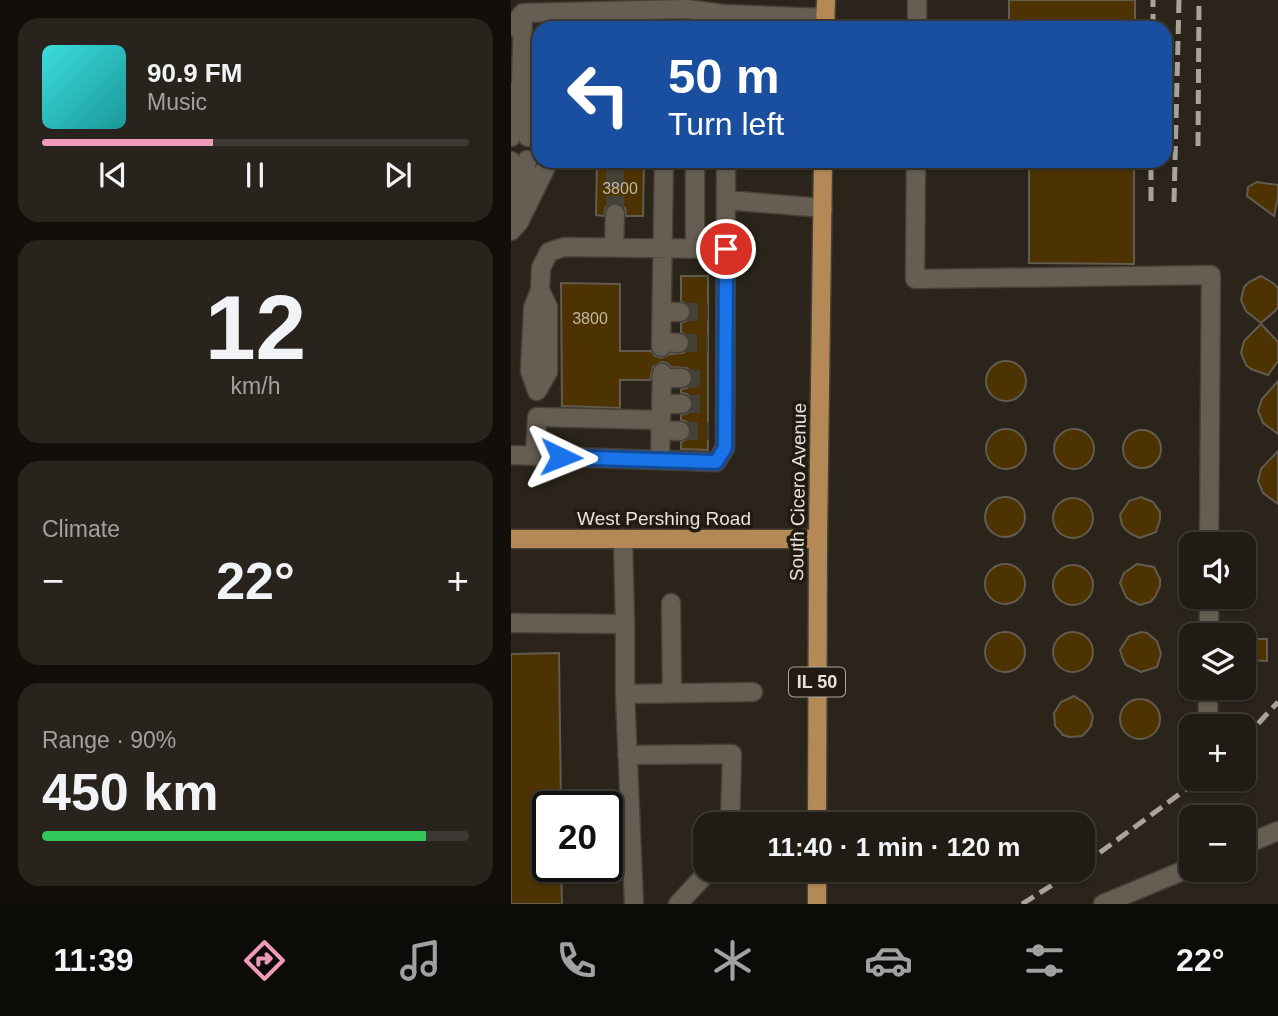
<!DOCTYPE html>
<html lang="en">
<head>
<meta charset="utf-8">
<style>
	:root { --surface:#201b14; --page:#28241d; --text:#f1f3f6; --muted:#a2a1a0; --line:#3d3934; --accent:#ef9ab8 }
	body { margin:0; font-family:Helvetica,sans-serif; background:var(--page); color:var(--text); height:100vh; display:flex; flex-direction:column; font-size:26px; white-space:nowrap }
	* { box-sizing:border-box; margin:0 }
	p { font-size:23px; color:var(--muted) }
	.icon { flex:none; width:38px; height:38px; fill:none; stroke:currentColor; stroke-width:2; stroke-linecap:round; stroke-linejoin:round }
	.map { position:relative; flex:1; overflow:hidden }
	.sheet { display:flex; flex-direction:column; gap:18px; padding:18px; background:#120f0b; width:511px }
	.sheet>* { flex:none }
	.guide { position:absolute; left:21px; top:21px; width:640px; height:147px; border-radius:21px; box-shadow:0 2px 5px #0004,0 0 0 2px var(--line); background:#1a4fa0; color:#fff; overflow:hidden }
	.controls { position:absolute; left:668px; top:532px; display:grid; gap:14px }
	.controls a { display:grid; place-items:center; width:77px; height:77px; border-radius:14px; background:var(--surface); box-shadow:0 2px 5px #0004,0 0 0 2px var(--line); font-size:35px }
	.speed { position:absolute; left:21px; top:791px; display:flex; gap:14px; font-size:35px; font-weight:700; text-align:center }
	.speed>* { display:grid; place-content:center; width:91px; height:91px; border-radius:50%; background:var(--surface); box-shadow:0 2px 5px #0004,0 0 0 2px var(--line); line-height:1 }
	.speed .limit { border:4px solid #111; border-radius:10px; background:#fff; color:#111 }
	.pin { position:absolute; display:grid; place-items:center; width:60px; height:60px; color:#fff; margin:-30px; border:4px solid #fff; border-radius:50%; box-shadow:0 2px 7px #0007 }
	.me { position:absolute; width:77px; margin:-38px; rotate:92deg; stroke-linejoin:round; filter:drop-shadow(0 0 5px #0008) }
	.turn { display:flex; align-items:center; gap:24px; height:147px; padding:0 21px; font-size:32px }
	.turn .icon { width:91px; height:91px; stroke-width:2.5 }
	.turn b { display:block; font-size:49px; line-height:60px }
	.big { font-size:52px; font-weight:600; line-height:1.1 }
	.sheet .card { flex:1; display:flex; flex-direction:column; justify-content:center; gap:10px; min-width:0; padding:0 24px; border-radius:21px; background:var(--page) }
	.sheet .dial { align-items:center; gap:0 }
	.dial b { font-size:91px; line-height:1 }
	.song { display:flex; align-items:center; gap:21px }
	.cover { width:84px; height:84px; border-radius:10px; background:linear-gradient(135deg,hsl(180 70% 55%),hsl(180 70% 35%)) }
	.played { height:7px; border-radius:4px; background:linear-gradient(90deg,var(--accent) 40%,var(--line) 40%) }
	.keys { display:flex; justify-content:space-around; direction:ltr }
	.heat { display:flex; justify-content:space-between; align-items:center; font-size:38px; direction:ltr }
	.charge { height:10px; border-radius:5px; background:linear-gradient(90deg,#34c759 90%,var(--line) 0) }
	.trip { position:absolute; left:182px; top:812px; width:402px; height:70px; border-radius:21px; background:var(--surface); box-shadow:0 2px 5px #0004,0 0 0 2px var(--line); font-weight:600; line-height:70px; text-align:center }
	.tab-bar { display:flex; height:112px; justify-content:space-around; align-items:center; background:#0d0b08; color:var(--muted) }
	.tab-bar .icon { width:49px; height:49px }
	.tab-bar .current { color:var(--accent) }
	.tab-bar b { font-size:32px; color:var(--text) }
	main { display:flex; flex:1; min-height:0 }
	.map>svg:first-child { display:block }
	.building { fill:#4c3301; stroke:#635b50; stroke-width:2 }
	.lines { fill:none; stroke-linecap:round; stroke-linejoin:round }
	.minor-tunnel { stroke:#464137; stroke-width:18; stroke-dasharray:18 9; stroke-linecap:butt }
	.minor-casing { stroke:#464039; stroke-width:21 }
	.major-casing { stroke:#464039; stroke-width:21 }
	.minor { stroke:#665e53; stroke-width:18 }
	.major { stroke:#b58956; stroke-width:18 }
	.rail { stroke:#a8a39b; stroke-width:5; stroke-dasharray:14 7; stroke-linecap:butt }
	.route-casing { stroke:#114b97; stroke-width:18 }
	.route { stroke:#1a73e8; stroke-width:12 }
	.labels { text-anchor:middle; dominant-baseline:central; stroke-width:7; stroke-linejoin:round; paint-order:stroke }
	.number-label { font-size:16px; fill:#c0b7a5 }
	.shield { fill:#211b11; stroke:#aca79f; stroke-width:2 }
	.shield-label { font-size:18px; font-weight:bold; fill:#e7e3dc }
	.street-label { font-size:19px; fill:#e7e3dc; stroke:#211b11 }
</style>
</head>
<body>
<main>
<section class="sheet">
<div class="card">
<div class="song"><i class="cover"></i><div><b>90.9 FM</b><p>Music</p></div></div>
<div class="played"></div>
<div class="keys"><svg class="icon" aria-label="previous" viewBox="0 0 24 24"><path d="M18 5L8 12l10 7zM5 5v14"/></svg><svg class="icon" aria-label="pause" viewBox="0 0 24 24"><path d="M8 5v14M16 5v14"/></svg><svg class="icon" aria-label="next" viewBox="0 0 24 24"><path d="M6 5l10 7-10 7zM19 5v14"/></svg></div>
</div>
<div class="card dial"><b>12</b><p>km/h</p></div>
<div class="card"><p>Climate</p>
<div class="heat"><a>−</a><b class="big">22°</b><a>+</a></div>
</div>
<div class="card"><p>Range · 90%</p><b class="big">450 km</b><div class="charge"></div></div>
</section>
<div class="map">
<svg width="767" height="904" viewBox="0 0 767 904">
	<rect width="100%" height="100%" fill="#2a241a"/>
	<path class="building" d="M498 0H624V28H498Z
		M86 161H133L132 216H115L114 208 109 204 104 203 95 207 93 216 85 215Z
		M518 161H623V264L518 263Z
		M746 182 767 185V197L763 216 736 196 737 187Z
		M170 276H197V450L170 449V442L178 438 180 431 176 422 170 420V415L177 413 182 405 180 398 176 394 170 393V389L176 388 180 384 182 379 180 372 176 368 160 367 156 363 151 362 142 367 139 380H109V408L51 406 50 283 109 284V351H140L144 356 150 358 159 354 172 353 177 350 179 344 178 337 170 332V323L175 321 180 313 178 306 170 301Z
		M750 276 762 283 767 288V307L764 311 750 323 735 311 730 300 733 287 738 282Z
		M750 324 767 342V361L757 375 740 369 735 365 730 353 733 341Z
		M475 381a20 20 0 1 1 40 0a20 20 0 1 1-40 0Z
		M767 381V434L752 423 747 411 751 399Z
		M543 449a20 20 0 1 1 40 0a20 20 0 1 1-40 0Z
		M475 449a20 20 0 1 1 40 0a20 20 0 1 1-40 0Z
		M612 449a19 19 0 1 1 38 0a19 19 0 1 1-38 0Z
		M767 451V504L752 493 747 481 750 469Z
		M630 497 642 502 649 512V519L645 532 629 538 620 534 615 530 611 525 609 515 618 501Z
		M474 517a20 20 0 1 1 40 0a20 20 0 1 1-40 0Z
		M542 518a20 20 0 1 1 40 0a20 20 0 1 1-40 0Z
		M626 564 643 567 649 579V586L644 597 639 602 629 605 620 601 615 597 609 583 613 573Z
		M474 584a20 20 0 1 1 40 0a20 20 0 1 1-40 0Z
		M542 585a20 20 0 1 1 40 0a20 20 0 1 1-40 0Z
		M630 632 636 633 646 641 650 654 646 667 630 672 615 665 612 659 609 650 618 636Z
		M474 652a20 20 0 1 1 40 0a20 20 0 1 1-40 0Z
		M542 652a20 20 0 1 1 40 0a20 20 0 1 1-40 0Z
		M738 639H756V661L738 660Z
		M48 653 50 807H37V866H50L51 904H0V654Z
		M563 696 574 703 578 708 582 716 580 726 576 731 571 736 559 737 552 735 544 726 543 713 550 702Z
		M609 719a20 20 0 1 1 40 0a20 20 0 1 1-40 0Z"/>
	<g class="lines">
		<path class="minor-tunnel" d="M104 214V161
			M169 312H197
			M168 343H197
			M171 378 198 379
			M171 404H198
			M169 431H198"/>
		<defs>
			<path id="minor" d="M212 14 314 18
				M0 27 12 13 176 9 212 14V28
				M118 28H140
				M406 28V0
				M10 83 12 13
				M0 103 10 83 0 137
				M17 137 10 83 28 119
				M0 161 8 222 16 160
				M405 161 404 279 700 275 698 544
				M215 200 312 208
				M0 231 8 222 38 161
				M103 247 104 214
				M184 248V161
				M29 290 37 307V372L26 391 19 371 22 308 29 290 30 268 38 252 53 247 215 249
				M151 312H169
				M151 342 168 343
				M150 347 153 161
				M150 378H171
				M150 404H171
				M149 430 169 431
				M0 455 205 462 214 448 215 161
				M24 456 26 417 149 420
				M149 460 151 373
				M160 603 161 693
				M0 623 114 624 112 539
				M114 624V694L242 692
				M698 635V597
				M114 694 123 904
				M697 721V688
				M116 755 221 754 219 824
				M733 845 767 831
				M167 904 192 877 195 870
				M592 904 681 867"/>
			<path id="major" d="M314 28 315 0
				M0 539H307
				M306 824 307 539 312 161
				M306 904V870"/>
		</defs>
		<use href="#minor" class="minor-casing"/>
		<use href="#major" class="major-casing"/>
		<use href="#minor" class="minor"/>
		<use href="#major" class="major"/>
		<path class="rail" d="M642 28V0
			M687 146 688 0
			M640 201V161
			M663 202 668 0
			M733 739 767 702
			M572 865 689 779
			M511 904 565 870"/>
	</g>
	<g class="lines">
		<defs>
			<path id="route" d="M50 457 205 462 214 448 215 249"/>
		</defs>
		<use href="#route" class="route-casing"/>
		<use href="#route" class="route"/>
	</g>
	<g class="labels">
		<g class="number-label">
			<text x="109" y="188">3800</text>
			<text x="79" y="318">3800</text>
		</g>
		<rect class="shield" x="278" y="667.5" width="56" height="29" rx="5"/>
		<g class="shield-label">
			<text x="306" y="682">IL 50</text>
		</g>
		<g class="street-label">
			<text transform="translate(287 492) rotate(-89)">South Cicero Avenue</text>
			<text x="153" y="518">West Pershing Road</text>
		</g>
	</g>
</svg>
<div class="controls">
<a><svg class="icon" aria-label="sound" viewBox="0 0 24 24"><path d="M4 9h4l5-4v14l-5-4H4zM17 9q2 3 0 6"/></svg></a>
<a><svg class="icon" aria-label="layers" viewBox="0 0 24 24"><path d="M12 4l9 5-9 5-9-5zM3 14l9 5 9-5"/></svg></a>
<a>+</a>
<a>−</a>
</div>
<div class="speed"><div class="limit">20</div></div>
<div class="pin" style="left:215px;top:249px;background:#d93025"><svg class="icon" aria-label="arrive" viewBox="0 0 24 24"><path d="M6 21V4h12l-3 4 3 4H6"/></svg></div>
<svg class="me" style="left:50px;top:457px" viewBox="-20 -20 40 40"><path d="M0-17L14 15 0 8-14 15z" fill="#1a73e8" stroke="#fff" stroke-width="4"/></svg>
<div class="trip">11:40 · 1 min · 120 m</div>
<div class="guide">
<div class="turn"><svg class="icon" aria-label="left" viewBox="0 0 24 24"><path d="M17 20v-9H6M10 6l-5 5 5 5"/></svg><div><b>50 m</b>Turn left</div></div>
</div>
</div>
</main>
<nav class="tab-bar">
<b>11:39</b>
<svg class="icon current" aria-label="directions" viewBox="0 0 24 24"><path d="M12 3l9 9-9 9-9-9zM9 14v-3h6M13 9l2 2-2 2"/></svg>
<svg class="icon" aria-label="music" viewBox="0 0 24 24"><path d="M9 18V5l10-2v13"/><circle cx="6" cy="18" r="3"/><circle cx="16" cy="16" r="3"/></svg>
<svg class="icon" aria-label="phone" viewBox="0 0 24 24"><path d="M5 4h4l2 5-3 2q2 4 5 5l2-3 5 2v4C11 20 4 13 5 4z"/></svg>
<svg class="icon" aria-label="climate" viewBox="0 0 24 24"><path d="M12 3v18M4 7l16 10M4 17L20 7"/></svg>
<svg class="icon" aria-label="car" viewBox="0 0 24 24"><path d="M5 17H2v-5l4-1 3-4h7l3 4 3 1v5h-3M9 17h6M6 11h13"/><circle cx="7" cy="17" r="2"/><circle cx="17" cy="17" r="2"/></svg>
<svg class="icon" aria-label="filters" viewBox="0 0 24 24"><path d="M4 7h16M4 17h16"/><circle cx="9" cy="7" r="2"/><circle cx="15" cy="17" r="2"/></svg>
<b>22°</b>
</nav>
</body>
</html>
